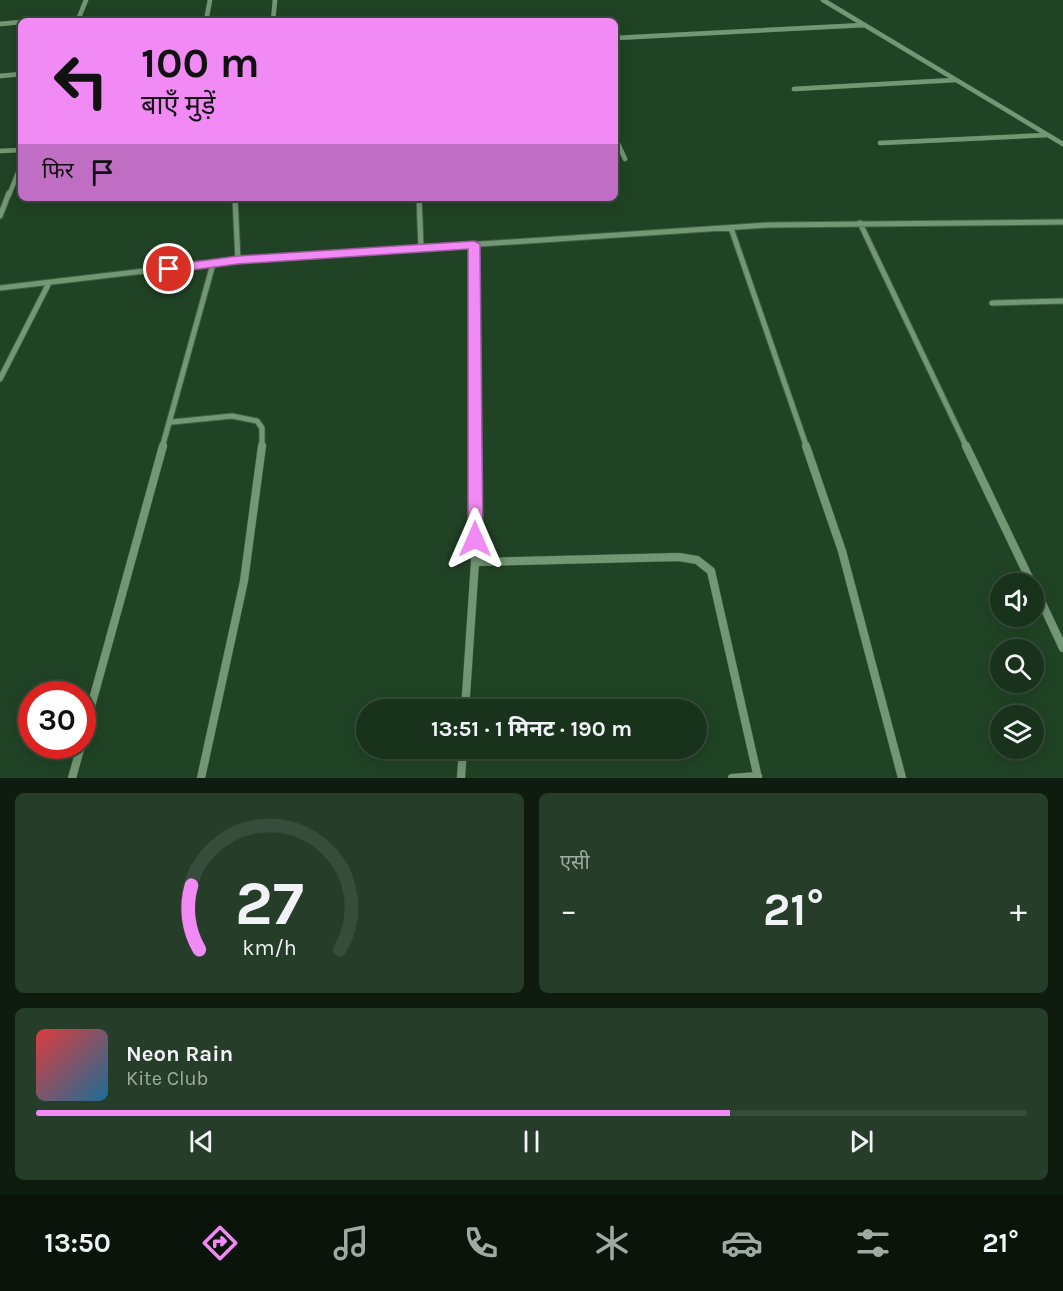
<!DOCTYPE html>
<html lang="hi">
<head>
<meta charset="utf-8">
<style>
	:root { --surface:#19321c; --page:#263e29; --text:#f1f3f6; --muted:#9faaa3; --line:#374d3b; --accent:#f18af4 }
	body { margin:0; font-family:Karla,"Noto Sans Devanagari",sans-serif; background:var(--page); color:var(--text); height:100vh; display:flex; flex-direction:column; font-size:22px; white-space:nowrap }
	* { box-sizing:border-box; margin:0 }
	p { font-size:20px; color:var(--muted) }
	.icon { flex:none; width:33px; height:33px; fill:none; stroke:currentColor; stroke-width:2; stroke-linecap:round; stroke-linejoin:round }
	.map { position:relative; height:778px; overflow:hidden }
	.drawer { display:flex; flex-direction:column; gap:15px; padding:15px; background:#0e1c0f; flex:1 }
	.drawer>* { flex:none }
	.top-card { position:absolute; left:18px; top:18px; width:600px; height:183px; border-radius:9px; box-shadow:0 3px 15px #0003,0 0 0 2px var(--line); background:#f18af4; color:#111; overflow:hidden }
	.buttons { position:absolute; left:990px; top:573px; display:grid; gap:12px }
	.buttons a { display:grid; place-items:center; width:54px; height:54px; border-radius:50%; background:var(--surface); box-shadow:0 3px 15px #0003,0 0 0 2px var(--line); font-size:30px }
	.speed { position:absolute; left:18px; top:681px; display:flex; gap:12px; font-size:30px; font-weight:700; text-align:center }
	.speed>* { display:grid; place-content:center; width:78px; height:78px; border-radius:50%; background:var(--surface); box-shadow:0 3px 15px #0003,0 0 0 2px var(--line); line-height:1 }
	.speed .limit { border:9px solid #d22; background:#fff; color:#111 }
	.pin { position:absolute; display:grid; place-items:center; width:51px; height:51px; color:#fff; margin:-26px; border:3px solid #fff; border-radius:50%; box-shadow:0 2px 6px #0007 }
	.me { position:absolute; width:66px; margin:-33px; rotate:0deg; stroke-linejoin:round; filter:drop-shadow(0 0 4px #0008) }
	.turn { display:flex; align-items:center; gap:21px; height:126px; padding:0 24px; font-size:27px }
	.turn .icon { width:78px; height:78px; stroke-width:2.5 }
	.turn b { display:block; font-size:42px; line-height:51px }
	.then { display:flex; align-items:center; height:57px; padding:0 24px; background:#0003; gap:12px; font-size:22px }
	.big { font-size:45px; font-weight:700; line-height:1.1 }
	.drawer .widget { flex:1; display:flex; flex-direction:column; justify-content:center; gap:9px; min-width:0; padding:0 21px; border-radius:9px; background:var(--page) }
	.drawer .dial { align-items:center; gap:0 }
	.dial svg { height:156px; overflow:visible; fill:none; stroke:var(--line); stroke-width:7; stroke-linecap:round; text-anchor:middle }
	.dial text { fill:var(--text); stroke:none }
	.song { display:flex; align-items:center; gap:18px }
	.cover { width:72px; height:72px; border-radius:9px; background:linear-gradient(135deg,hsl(0 70% 55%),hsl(200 70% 35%)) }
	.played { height:6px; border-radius:3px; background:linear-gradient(90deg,var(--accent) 70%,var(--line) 70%) }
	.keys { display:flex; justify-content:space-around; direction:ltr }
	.heat { display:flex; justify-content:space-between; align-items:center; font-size:33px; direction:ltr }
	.drawer .tiles { flex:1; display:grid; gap:15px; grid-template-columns:1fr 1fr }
	.widget:last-child { grid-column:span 2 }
	.trip { position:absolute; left:356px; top:699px; width:351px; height:60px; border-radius:30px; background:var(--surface); box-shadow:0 3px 15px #0003,0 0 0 2px var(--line); font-weight:700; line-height:60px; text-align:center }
	.tab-bar { display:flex; height:96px; justify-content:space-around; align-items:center; background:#0a140b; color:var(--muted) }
	.tab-bar .icon { width:42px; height:42px }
	.tab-bar .selected { color:var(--accent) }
	.tab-bar b { font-size:27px; color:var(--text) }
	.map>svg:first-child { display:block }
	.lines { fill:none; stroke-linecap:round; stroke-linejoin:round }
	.minor-far2-casing { stroke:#426046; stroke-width:5 }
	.minor-far1-casing { stroke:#426046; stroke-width:7 }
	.minor-casing { stroke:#426046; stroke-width:9 }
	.minor-far2 { stroke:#739775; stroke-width:4.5 }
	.minor-far1 { stroke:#739775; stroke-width:5 }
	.minor { stroke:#739775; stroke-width:8 }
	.route { fill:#f18af4; stroke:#9d5a9f; stroke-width:1.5 }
</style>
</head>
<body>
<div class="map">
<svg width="1063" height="778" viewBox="0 0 1063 778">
	<rect width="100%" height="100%" fill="#214325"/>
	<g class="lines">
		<defs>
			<path id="minor-far2" d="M823 0 1063 144
				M78 20 86 0
				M37 21 79 18
				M206 21 210 0
				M273 21 275 0
				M0 24 21 22
				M615 38 865 25
				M0 76 21 74
				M794 89 955 80
				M615 137 625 159
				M880 143 1047 135
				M0 151 21 150
				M9 195 21 165"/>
			<path id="minor-far1" d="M235 198 238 260
				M419 198 421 247
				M0 216 9 193
				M860 223 967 448
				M731 228 807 448
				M474 245 475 448
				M0 288 238 260 769 225 1063 222
				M992 303 1063 301
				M0 379 49 283
				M172 422 232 416 257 421 262 428V448
				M162 448 213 264"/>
			<path id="minor" d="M806 446 842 551 902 778
				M966 446 1032 584
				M475 562 679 557 697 560 711 571 758 778
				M1034 586 1063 648
				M465 710 475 562V446
				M82 739 163 446
				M72 778 81 746
				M201 778 244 581 262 446
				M461 778 463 748
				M732 778 758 776"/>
		</defs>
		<use href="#minor-far2" class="minor-far2-casing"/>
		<use href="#minor-far1" class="minor-far1-casing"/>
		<use href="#minor" class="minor-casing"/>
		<use href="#minor-far2" class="minor-far2"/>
		<use href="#minor-far1" class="minor-far1"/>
		<use href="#minor" class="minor"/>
	</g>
	<path class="route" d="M474 241 480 244 483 539 475 545 468 539V249L238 264 169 273 163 269 169 265 238 256Z"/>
</svg>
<div class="buttons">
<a><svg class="icon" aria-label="sound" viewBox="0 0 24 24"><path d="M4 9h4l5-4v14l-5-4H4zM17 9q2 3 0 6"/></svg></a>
<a><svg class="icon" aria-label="search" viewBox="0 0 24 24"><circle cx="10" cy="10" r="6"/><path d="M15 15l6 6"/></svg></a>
<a><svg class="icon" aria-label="layers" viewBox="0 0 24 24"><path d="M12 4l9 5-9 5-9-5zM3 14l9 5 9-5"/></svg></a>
</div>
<div class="speed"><div class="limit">30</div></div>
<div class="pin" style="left:169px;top:269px;background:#d93025"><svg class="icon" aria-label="arrive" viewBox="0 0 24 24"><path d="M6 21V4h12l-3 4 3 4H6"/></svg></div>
<svg class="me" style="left:475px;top:539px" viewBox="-20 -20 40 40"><path d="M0-17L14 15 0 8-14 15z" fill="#f18af4" stroke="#fff" stroke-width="4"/></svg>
<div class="trip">13:51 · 1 मिनट · 190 m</div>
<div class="top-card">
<div class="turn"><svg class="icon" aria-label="left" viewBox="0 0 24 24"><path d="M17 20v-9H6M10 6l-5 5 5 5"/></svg><div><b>100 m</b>बाएँ मुड़ें</div></div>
<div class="then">फिर<svg class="icon" aria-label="arrive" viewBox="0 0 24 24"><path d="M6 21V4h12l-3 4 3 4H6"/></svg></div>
</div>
</div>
<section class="drawer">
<div class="tiles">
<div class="widget dial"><svg viewBox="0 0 100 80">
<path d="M14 69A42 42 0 1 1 86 69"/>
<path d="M14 69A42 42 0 0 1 10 36" stroke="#f18af4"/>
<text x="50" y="56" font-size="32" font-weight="700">27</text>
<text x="50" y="72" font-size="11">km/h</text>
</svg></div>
<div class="widget"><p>एसी</p>
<div class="heat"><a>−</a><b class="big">21°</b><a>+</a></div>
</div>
<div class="widget">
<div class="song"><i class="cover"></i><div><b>Neon Rain</b><p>Kite Club</p></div></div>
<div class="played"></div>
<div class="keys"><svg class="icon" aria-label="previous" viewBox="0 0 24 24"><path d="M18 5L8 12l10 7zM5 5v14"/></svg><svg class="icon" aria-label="pause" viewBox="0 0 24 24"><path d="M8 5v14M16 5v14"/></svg><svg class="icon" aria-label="next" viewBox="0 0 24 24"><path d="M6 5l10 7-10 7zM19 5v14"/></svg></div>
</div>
</div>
</section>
<nav class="tab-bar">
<b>13:50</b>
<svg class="icon selected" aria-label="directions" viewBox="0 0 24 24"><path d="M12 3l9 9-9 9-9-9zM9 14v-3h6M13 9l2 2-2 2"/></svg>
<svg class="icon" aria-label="music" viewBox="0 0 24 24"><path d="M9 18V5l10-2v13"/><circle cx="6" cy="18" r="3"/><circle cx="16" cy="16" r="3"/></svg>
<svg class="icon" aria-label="phone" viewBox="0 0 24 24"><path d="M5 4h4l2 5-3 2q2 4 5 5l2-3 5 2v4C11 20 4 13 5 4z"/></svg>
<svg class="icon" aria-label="climate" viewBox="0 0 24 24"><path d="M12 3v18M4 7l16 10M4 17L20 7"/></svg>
<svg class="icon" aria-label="car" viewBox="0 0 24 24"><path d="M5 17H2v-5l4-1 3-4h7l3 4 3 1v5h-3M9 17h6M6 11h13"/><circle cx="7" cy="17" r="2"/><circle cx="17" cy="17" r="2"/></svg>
<svg class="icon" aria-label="filters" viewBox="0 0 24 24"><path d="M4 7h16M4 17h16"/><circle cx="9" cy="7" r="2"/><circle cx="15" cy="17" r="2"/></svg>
<b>21°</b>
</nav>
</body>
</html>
